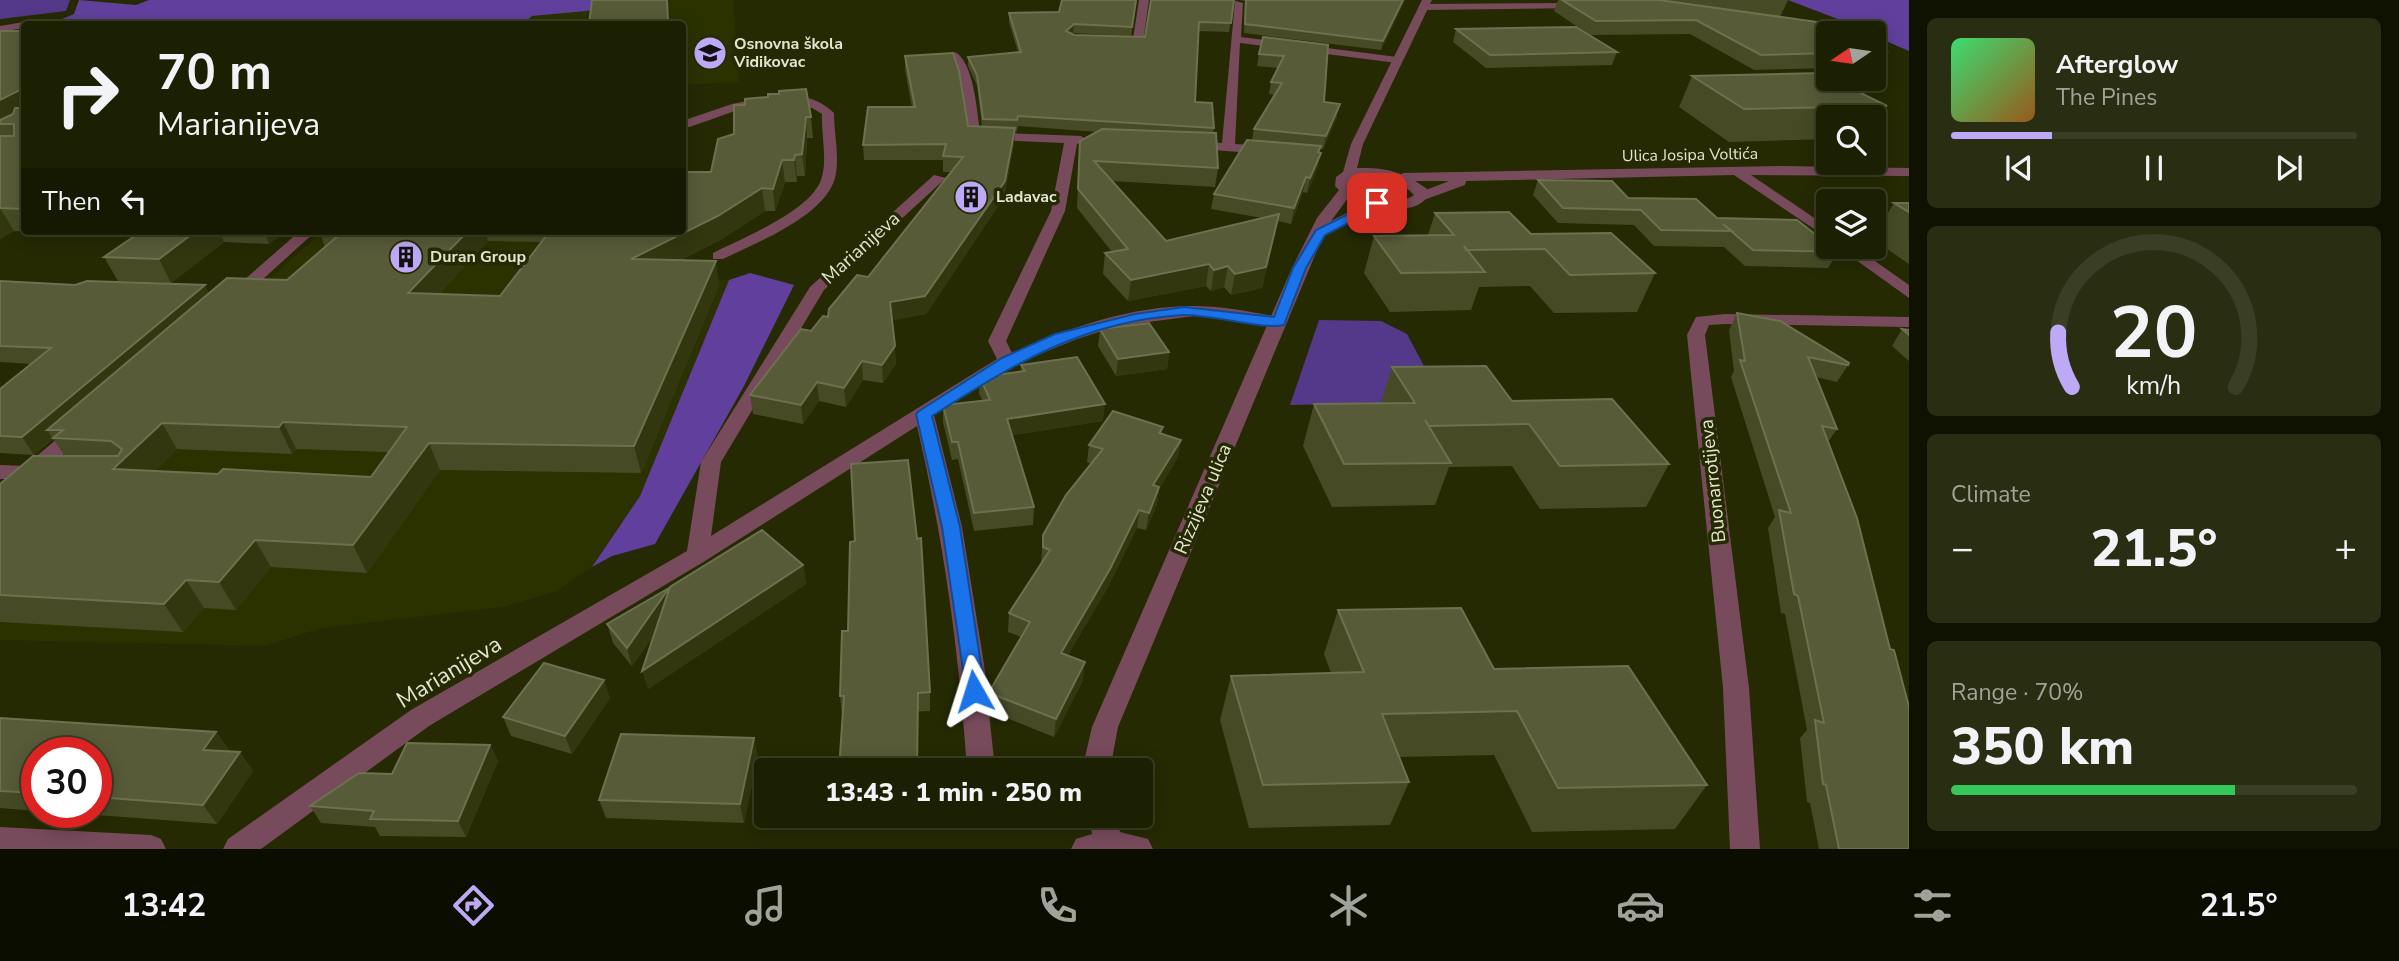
<!DOCTYPE html>
<html lang="en">
<head>
<meta charset="utf-8">
<style>
	:root { --surface:#1c2002; --page:#292d11; --text:#f1f3f6; --muted:#a0a399; --line:#3a3e24; --accent:#bda9f5 }
	body { margin:0; font-family:"Nunito Sans",sans-serif; background:var(--page); color:var(--text); height:100vh; display:flex; flex-direction:column; font-size:26px; white-space:nowrap }
	* { box-sizing:border-box; margin:0 }
	p { font-size:23px; color:var(--muted) }
	.icon { flex:none; width:38px; height:38px; fill:none; stroke:currentColor; stroke-width:2; stroke-linecap:round; stroke-linejoin:round }
	.map { position:relative; flex:1; overflow:hidden }
	.drawer { display:flex; flex-direction:column; gap:18px; padding:18px; background:#0f1201; width:490px }
	.drawer>* { flex:none }
	.top-card { position:absolute; left:21px; top:21px; width:665px; height:214px; border-radius:7px; box-shadow:0 4px 18px #0003,0 0 0 2px var(--line); background:#1c2002; color:var(--text); overflow:hidden }
	.needle { width:46px; rotate:257deg }
	.controls { position:absolute; left:1816px; top:21px; display:grid; gap:14px }
	.controls a { display:grid; place-items:center; width:70px; height:70px; border-radius:7px; background:var(--surface); box-shadow:0 4px 18px #0003,0 0 0 2px var(--line); font-size:35px }
	.speed { position:absolute; left:21px; top:737px; display:flex; gap:14px; font-size:35px; font-weight:700; text-align:center }
	.speed>* { display:grid; place-content:center; width:91px; height:91px; border-radius:50%; background:var(--surface); box-shadow:0 4px 18px #0003,0 0 0 2px var(--line); line-height:1 }
	.speed .limit { border:10px solid #d22; background:#fff; color:#111 }
	.pin { position:absolute; display:grid; place-items:center; width:60px; height:60px; color:#fff; margin:-30px; border-radius:14px; box-shadow:0 4px 10px #0006 }
	.me { position:absolute; width:77px; margin:-38px; rotate:354deg; stroke-linejoin:round; filter:drop-shadow(0 0 5px #0008) }
	.turn { display:flex; align-items:center; gap:24px; height:147px; padding:0 21px; font-size:32px }
	.turn .icon { width:91px; height:91px; stroke-width:2.5 }
	.turn b { display:block; font-size:49px; line-height:60px }
	.then { display:flex; align-items:center; height:66px; padding:0 21px; background:#0003; gap:14px; font-size:26px }
	.big { font-size:52px; font-weight:800; line-height:1.1 }
	.drawer .tile { flex:1; display:flex; flex-direction:column; justify-content:center; gap:10px; min-width:0; padding:0 24px; border-radius:10px; background:var(--page) }
	.drawer .dial { align-items:center; gap:0 }
	.dial svg { height:182px; overflow:visible; fill:none; stroke:var(--line); stroke-width:7; stroke-linecap:round; text-anchor:middle }
	.dial text { fill:var(--text); stroke:none }
	.song { display:flex; align-items:center; gap:21px }
	.cover { width:84px; height:84px; border-radius:10px; background:linear-gradient(135deg,hsl(140 70% 55%),hsl(30 70% 35%)) }
	.played { height:7px; border-radius:4px; background:linear-gradient(90deg,var(--accent) 25%,var(--line) 25%) }
	.keys { display:flex; justify-content:space-around; direction:ltr }
	.heat { display:flex; justify-content:space-between; align-items:center; font-size:38px; direction:ltr }
	.charge { height:10px; border-radius:5px; background:linear-gradient(90deg,#34c759 70%,var(--line) 0) }
	.trip { position:absolute; left:754px; top:758px; width:399px; height:70px; border-radius:7px; background:var(--surface); box-shadow:0 4px 18px #0003,0 0 0 2px var(--line); font-weight:800; line-height:70px; text-align:center }
	.dock { display:flex; height:112px; justify-content:space-around; align-items:center; background:#0b0d01; color:var(--muted) }
	.dock .icon { width:49px; height:49px }
	.dock .active { color:var(--accent) }
	.dock b { font-size:32px; color:var(--text) }
	main { display:flex; flex:1; min-height:0 }
	.map>svg:first-child { display:block }
	.built { fill:#2c3100 }
	.green { fill:#54388a }
	.forest { fill:#60409c }
	.lines { fill:none; stroke-linecap:round; stroke-linejoin:round }
	.minor { fill:#784b5c; fill-rule:evenodd }
	.tertiary { fill:#784b5c; fill-rule:evenodd }
	.wall { fill:#464b26; fill-rule:evenodd }
	.shaded-wall { fill:#323710 }
	.building { fill:#575b38; stroke:#6c7150; stroke-width:2; fill-rule:evenodd }
	.route { fill:#1a73e8; stroke:#114b97; stroke-width:2 }
	.labels { text-anchor:middle; dominant-baseline:central; stroke-width:7; stroke-linejoin:round; paint-order:stroke }
	.far-poi-label { font-size:16px; font-weight:bold; fill:#e2e6d0; stroke:#252a03; text-anchor:start }
	.far-street-label { font-size:16px; fill:#e2e6d0; stroke:#252a03 }
	.street-label { font-size:19px; fill:#e2e6d0; stroke:#252a03 }
	.near-street-label { font-size:23px; fill:#e2e6d0; stroke:#252a03 }
</style>
</head>
<body>
<main>
<div class="map">
<svg width="1909" height="849" viewBox="0 0 1909 849">
	<rect width="100%" height="100%" fill="#252a03"/>
	<path class="built" d="M596 0H733L739 82 683 85 682 24H498Z
		M323 231H677L651 278 729 280 640 496 592 567 557 591 503 607 321 628 265 646 0 640V612L70 457Z"/>
	<path class="green" d="M0 0H70L66 11 0 19Z
		M1319 320 1381 321 1407 334 1443 402 1290 405Z"/>
	<path class="forest" d="M79 0 136 5 149 0H640L586 11 532 16 523 24H50L74 14Z
		M1788 0H1909V51L1874 36V33Z
		M750 273 794 285 744 386 655 544 612 556 592 567 640 496 729 280Z"/>
	<g class="lines">
		<path class="minor" d="M1139 0H1149L1143 42 1138 45 1116 43V39H1133Z
			M1235 1 1243 3 1241 37 1397 57 1402 60 1397 63 1240 43 1235 144 1266 146 1272 150 1266 154 1186 148 1185 145 1191 141 1222 143Z
			M1579 3 1582 8 1423 10 1418 7 1423 4Z
			M24 22 29 24H24V28L0 32V26Z
			M955 52C974 62 977 112 980 132L1081 136 1087 140 1077 144 1065 211 1006 341 1012 353C1068 328 1131 306 1193 306 1222 306 1251 312 1279 317L1287 322 1279 327 1194 316 1118 326 1077 339 1013 365 934 415 962 527 984 664 995 770H967C959 651 944 542 917 426L705 561 429 726 261 849H223L228 839 411 710 687 551 701 462 810 287 934 175 946 178 824 290 721 462 711 536 997 359 988 341 1051 211 1064 143 970 139 962 85 950 55Z
			M778 95C799 95 818 97 834 113 834 134 840 158 835 178 825 216 756 243 723 259H713V253C742 238 809 212 821 180 828 160 821 135 822 114 780 84 726 117 682 129V121L732 104Z
			M1782 166 1909 168V176L1751 175 1829 228V239L1734 175 1466 181 1465 185 1421 201 1416 200V194L1449 181H1403L1396 177 1403 173Z
			M300 231H316L240 300H228V294Z
			M1838 247H1855L1909 285V298Z
			M1725 314 1909 317V327L1725 324 1709 325 1705 335 1749 688 1760 849H1730L1723 688 1687 335 1696 317Z
			M78 425 85 427 88 431 85 435 44 472 41 478 7 504 0 506V488L10 479H0V465L25 466 71 427Z"/>
		<path class="tertiary" d="M1422 0H1432L1363 144 1357 168C1385 167 1405 172 1427 189L1428 197C1410 216 1393 204 1375 210 1357 215 1340 229 1323 236L1118 727 1110 770H1082L1092 727 1292 268 1317 218 1339 190 1335 186 1336 177 1343 172 1351 144ZM1376 175 1398 180 1414 195C1394 208 1366 201 1349 185L1350 179ZM1348 198 1363 205 1331 221Z
			M1089 816H1117L1120 832 1148 839 1153 849H1071L1076 839 1092 834Z
			M0 827 151 835 161 839 166 849H0Z"/>
	</g>
	<path class="wall" d="M1062 0H1137L1131 36 1073 33 1072 34 1074 35 1145 37 1234 0 1229 32 1198 31 1195 102 1214 128 1213 133 1218 168 1215 187 1112 181 1166 241 1262 218 1211 209 1214 194 1252 140 1254 129 1275 95 1269 94 1271 82 1278 68 1257 66 1259 54 1328 45 1324 102 1337 117 1323 149H1320L1318 167 1307 193 1303 192 1291 224 1278 221 1262 288 1231 295 1224 287 1211 291 1206 286 1128 301 1103 274 1105 253 1112 252 1077 208 1080 141 1098 132 1018 126 1017 131H1015L1014 144 1004 197 926 314 892 320 896 364 883 383 863 380 846 407 819 401 803 424 753 414 750 395 811 331 828 317 868 277 951 172H943V160H864L863 145 912 107 905 70V56L968 126H982L977 85 968 66V57L1018 52 1009 22V13L1059 12Z
		M1239 0H1405L1381 50 1244 33 1245 1Z
		M1537 0H1788L1780 17 1829 33V68L1754 70 1690 34 1590 35 1554 11 1558 0Z
		M1456 29 1617 52 1612 65 1486 68 1453 42Z
		M0 31H24V231H83L79 234 14 231 0 239Z
		M1874 46 1888 52 1880 67H1874Z
		M1692 76 1887 106 1874 128V117H1829V139L1729 142 1679 107Z
		M734 105 811 117 813 138H807L805 176H797V182H785L775 211H765L722 239 681 260 719 285 641 473 440 470 367 573 271 567 236 610 204 608 183 632 0 622V484L65 456 53 439 34 455 0 453V389L32 364 0 362V281L209 293 287 280 325 247 320 233 322 231H682L711 172 734 134ZM488 241 541 242 500 296 439 294ZM177 449 292 454 296 449 388 452 371 477 218 474 155 471Z
		M1538 180 1628 198 1717 218 1838 252 1828 268 1745 266 1724 247 1654 246 1634 225 1558 223 1533 195Z
		M1894 203H1909V264L1874 240V236Z
		M1435 213 1655 273 1637 312 1554 313 1530 286 1479 287 1471 310 1390 312 1364 273 1374 236 1428 235Z
		M142 231H286L269 244 224 242 171 283 118 281 104 257Z
		M1737 313 1848 365 1837 382 1816 377 1837 429 1828 442 1909 849H1819L1810 803 1807 802 1800 738 1807 730 1785 614 1781 613 1768 528 1775 517 1731 377 1734 371 1729 330Z
		M1100 329 1169 352 1167 369 1116 376 1098 346Z
		M1902 329 1909 330V361L1892 346Z
		M1021 365 1103 421 1012 435 1034 507 1033 525 974 531 958 459 952 460 943 422V405L983 401 979 394 980 377 1021 371Z
		M1392 367 1669 464 1646 507 1540 509 1512 466 1449 467 1435 505 1332 507 1303 446 1314 404 1381 403Z
		M1163 427 1162 434 1181 440 1178 457 1159 489 1157 504 1146 530 1137 528 1108 587 1068 655 1083 680 1054 737 992 712V687L1021 637 1008 632 1009 613 1041 563 1043 535 1091 464 1087 462 1089 445Z
		M803 565 806 584 648 689 655 634 632 666 613 643 607 624Z
		M1338 610 1494 669 1707 785 1675 829 1532 832 1494 755 1399 757 1409 782 1390 825 1249 828 1220 720 1231 676 1331 673 1324 654Z
		M930 692V711L842 715 840 696Z
		M610 698 572 754 511 736 503 717Z
		M0 718 216 732 229 750 228 752H240L253 771 217 824 56 812H96V752H37V811L0 808Z
		M490 745 498 761 466 837 380 836 375 827 321 823 310 806 392 774Z
		M758 756 744 823 606 818 599 800Z
		M838 816H917V821L839 823Z"/>
	<path class="shaded-wall" d="M667 0H668L670 24H668Z
		M1403 0H1405L1381 50 1383 41Z
		M1074 24 1073 33 1066 40V31Z
		M24 88V114L0 124V100Z
		M1340 104 1337 117 1323 149 1326 136Z
		M806 117 807 138 805 176 802 154Z
		M1015 128 1014 144 1004 197 926 314 891 321 890 302Z
		M1321 153 1318 167 1307 193 1310 178Z
		M795 155 797 176V182L794 160Z
		M782 160 785 182 775 211 773 189Z
		M1306 177 1303 192 1291 224 1294 208Z
		M762 188 765 211 722 239 636 283 631 259Z
		M0 208 14 231 0 239Z
		M1279 214 1262 288 1231 295 1235 274Z
		M196 231H219L224 242 171 283 159 259Z
		M264 231H286L269 244Z
		M468 231H485L488 241 417 318 408 293Z
		M716 261 719 285 641 473 634 446Z
		M1209 264 1206 286 1128 301 1131 280Z
		M1228 266 1224 287 1211 291 1214 270Z
		M205 285 213 302 47 430 53 439 34 455 22 437Z
		M895 346 896 364 883 383 882 365Z
		M1169 352 1167 369 1116 376 1118 359Z
		M862 361 863 380 846 407 844 388Z
		M817 382 819 401 803 424 801 405Z
		M1105 404 1103 421 1006 436 1007 419Z
		M283 422 296 449 292 454 279 427Z
		M162 423 177 449 130 497 113 469Z
		M1181 440 1178 457 1159 489 1157 504 1146 530 1153 485Z
		M429 443 440 470 367 573 353 545Z
		M1139 510 1137 528 1108 587 1059 671 1061 653Z
		M255 540 271 567 236 610 219 582Z
		M803 565 806 584 648 689 642 671Z
		M186 580 204 608 183 632 164 604Z
		M669 588 674 607 632 666 627 648Z
		M1085 662 1083 680 1054 737 1056 719Z
		M604 680 610 698 572 754 565 736Z
		M918 693V770H917Z
		M216 732 229 750 216 769 203 750Z
		M754 738 758 756 744 823 740 804Z
		M490 745 498 761 466 837 458 821Z
		M240 752 253 771 217 824 203 805Z"/>
	<path class="building" d="M592 0H667L668 24H589Z
		M1062 0H1136L1132 27 1074 24 1066 31 1074 35 1145 37 1151 0H1234L1231 23 1199 22 1195 102 1212 103 1214 128 1018 116 1017 120 983 119 977 75 968 57 1021 52 1009 13 1059 12Z
		M1246 0H1403L1383 41 1245 24Z
		M1562 0H1659L1824 23 1847 33H1829V53L1761 55 1696 20 1596 21Z
		M1576 27 1617 52 1490 55 1456 29Z
		M0 31H24V81L22 82H24V88L0 100Z
		M1263 37 1328 45 1324 102 1340 104 1326 136 1254 129 1282 83 1271 82 1284 56 1259 54Z
		M1874 46 1888 52H1874Z
		M953 53 959 71 968 126 1015 128 1005 181 925 296 890 302 895 346 882 365 862 361 844 388 817 382 801 405 750 395 801 329 811 331 823 316 828 317 829 309 857 275 868 277 963 157 943 156 946 144 863 145 868 107H915L905 56Z
		M1822 73 1829 77V79H1833L1887 106 1744 109 1692 76Z
		M806 89 811 117H806L802 154 795 155 794 160H782L773 189 762 188 718 216 631 259 716 261 634 446 429 443 353 545 255 540 219 582 186 580 164 604 0 595V484L33 456H118L122 449 111 441 53 438 63 430H47L227 278 287 280 340 234 320 233 322 231H468L408 293 500 296 550 231H682V172H711L718 139 734 134V105H745V99L768 97V94H779V91ZM283 422 407 427 371 477 223 469 218 474 113 469 162 423 279 427Z
		M15 108H24V209L0 208V136H14V124H0V120L13 114Z
		M1102 129 1216 133 1218 168 1094 161 1166 241 1279 214 1266 267 1235 274 1228 266 1214 270 1209 264 1131 280 1105 253 1128 249 1078 189 1080 141Z
		M1247 140 1321 146 1318 152 1321 153 1310 178 1306 177 1294 208 1214 194Z
		M1538 180 1612 181 1628 198 1696 199 1717 218 1797 220 1829 245V247H1831L1838 252 1753 250 1723 224 1732 231 1661 230 1641 210 1563 208Z
		M1894 203H1909V212Z
		M1509 212 1531 234 1611 233 1655 273 1570 275 1545 249 1466 250 1464 246 1485 272 1401 273 1374 236 1454 235 1435 213Z
		M142 231H196L159 259 104 257Z
		M0 281 75 285 87 281 205 285 22 437 0 436V389L51 348 0 346Z
		M1737 313 1780 321 1849 363 1848 365 1808 357 1837 429 1822 426 1857 518 1890 649 1894 650 1909 707V849H1839L1826 785 1823 784 1815 720 1824 723 1798 596 1794 594 1779 510 1791 513 1740 360 1745 361Z
		M1149 323 1169 352 1118 359 1100 329Z
		M1902 329 1909 330V335Z
		M1077 357 1105 404 1007 419 1034 507 974 513 958 442H952L943 405 990 400 980 377 1025 371 1021 365Z
		M1486 366 1512 401 1612 399 1669 464 1560 466 1529 424 1429 426 1425 420 1451 463 1344 464 1314 404 1415 403 1392 367Z
		M1113 411 1163 427 1159 433 1181 440 1153 485 1159 487 1149 513 1139 510 1110 569 1061 653 1085 662 1056 719 992 694V687L1030 622 1009 613 1050 550 1043 547V535L1066 495 1103 449 1089 445Z
		M908 460 917 539 921 538 930 692 918 693 917 770H839L844 696H840L842 631H848L850 542 855 541 851 464Z
		M762 530 803 565 642 671 670 587Z
		M669 588 627 648 607 624Z
		M1461 608 1494 669 1628 666 1707 785 1558 788 1517 711 1382 714 1409 782 1263 785 1231 676 1364 672 1338 610Z
		M544 663 604 680 565 736 503 717Z
		M0 718 216 732 203 750 240 752 203 805 96 797V752H37V793L0 791Z
		M621 734 754 738 740 804 599 800Z
		M407 743 490 745 458 821 370 819 374 811 310 806 359 773 392 774Z"/>
	<path class="route" d="M1377 200 1383 203 1381 206 1325 235 1306 268 1284 325C1263 330 1211 314 1183 315 1083 321 1014 364 932 416L960 527 985 691 982 697 974 699 967 697 942 527 916 414 919 411 1002 358 1055 334 1135 314 1184 307 1274 317 1293 268 1316 230Z"/>
	<defs>
		<symbol id="school-disc" viewBox="-11 -11 22 22"><circle r="9.5" fill="#bda9f5" stroke="#252a03"/><path d="M0-5L7-2L0 1L-7-2ZM-4 1L0 2.5L4 1V4Q0 6-4 4Z" fill="#111"/></symbol>
		<symbol id="building-disc" viewBox="-11 -11 22 22"><circle r="9.5" fill="#bda9f5" stroke="#252a03"/><path d="M-4-6H4V6H1V3H-1V6H-4ZM-2.5-4.3h1.7v1.8h-1.7ZM.8-4.3h1.7v1.8H.8ZM-2.5-1h1.7V.8h-1.7ZM.8-1h1.7V.8H.8Z" fill="#111"/></symbol>
	</defs>
	<g fill-rule="evenodd">
		<use href="#school-disc" x="691" y="34" width="38" height="38"/>
		<use href="#building-disc" x="952" y="178" width="38" height="38"/>
		<use href="#building-disc" x="387" y="238" width="38" height="38"/>
	</g>
	<g class="labels">
		<g class="far-poi-label">
			<text x="734" y="44">Osnovna škola<tspan x="734" dy="18">Vidikovac</tspan></text>
			<text x="996" y="197">Ladavac</text>
			<text x="430" y="257">Duran Group</text>
		</g>
		<g class="far-street-label">
			<text transform="translate(1690 155) rotate(-1)">Ulica Josipa Voltića</text>
		</g>
		<g class="street-label">
			<text transform="translate(861 248) rotate(-42)">Marianijeva</text>
			<text transform="translate(1713 481) rotate(-96)">Buonarrotijeva</text>
			<text transform="translate(1203 499) rotate(-67)">Rizzijeva ulica</text>
		</g>
		<g class="near-street-label">
			<text transform="translate(449 672) rotate(-31)">Marianijeva</text>
		</g>
	</g>
</svg>
<div class="controls">
<a><svg class="needle" viewBox="-14 -14 28 28"><path d="M0-13l5 13h-10z" fill="#e53935"/><path d="M0 13l5-13h-10z" fill="#a0a399"/></svg></a>
<a><svg class="icon" aria-label="search" viewBox="0 0 24 24"><circle cx="10" cy="10" r="6"/><path d="M15 15l6 6"/></svg></a>
<a><svg class="icon" aria-label="layers" viewBox="0 0 24 24"><path d="M12 4l9 5-9 5-9-5zM3 14l9 5 9-5"/></svg></a>
</div>
<div class="speed"><div class="limit">30</div></div>
<div class="pin" style="left:1377px;top:203px;background:#d93025"><svg class="icon" aria-label="arrive" viewBox="0 0 24 24"><path d="M6 21V4h12l-3 4 3 4H6"/></svg></div>
<svg class="me" style="left:974px;top:691px" viewBox="-20 -20 40 40"><path d="M0-17L14 15 0 8-14 15z" fill="#1a73e8" stroke="#fff" stroke-width="4"/></svg>
<div class="trip">13:43 · 1 min · 250 m</div>
<div class="top-card">
<div class="turn"><svg class="icon" aria-label="right" viewBox="0 0 24 24"><path d="M7 20v-9h11M14 6l5 5-5 5"/></svg><div><b>70 m</b>Marianijeva</div></div>
<div class="then">Then<svg class="icon" aria-label="left" viewBox="0 0 24 24"><path d="M17 20v-9H6M10 6l-5 5 5 5"/></svg></div>
</div>
</div>
<section class="drawer">
<div class="tile">
<div class="song"><i class="cover"></i><div><b>Afterglow</b><p>The Pines</p></div></div>
<div class="played"></div>
<div class="keys"><svg class="icon" aria-label="previous" viewBox="0 0 24 24"><path d="M18 5L8 12l10 7zM5 5v14"/></svg><svg class="icon" aria-label="pause" viewBox="0 0 24 24"><path d="M8 5v14M16 5v14"/></svg><svg class="icon" aria-label="next" viewBox="0 0 24 24"><path d="M6 5l10 7-10 7zM19 5v14"/></svg></div>
</div>
<div class="tile dial"><svg viewBox="0 0 100 80">
<path d="M14 69A42 42 0 1 1 86 69"/>
<path d="M14 69A42 42 0 0 1 8 45" stroke="#bda9f5"/>
<text x="50" y="56" font-size="32" font-weight="700">20</text>
<text x="50" y="72" font-size="11">km/h</text>
</svg></div>
<div class="tile"><p>Climate</p>
<div class="heat"><a>−</a><b class="big">21.5°</b><a>+</a></div>
</div>
<div class="tile"><p>Range · 70%</p><b class="big">350 km</b><div class="charge"></div></div>
</section>
</main>
<nav class="dock">
<b>13:42</b>
<svg class="icon active" aria-label="directions" viewBox="0 0 24 24"><path d="M12 3l9 9-9 9-9-9zM9 14v-3h6M13 9l2 2-2 2"/></svg>
<svg class="icon" aria-label="music" viewBox="0 0 24 24"><path d="M9 18V5l10-2v13"/><circle cx="6" cy="18" r="3"/><circle cx="16" cy="16" r="3"/></svg>
<svg class="icon" aria-label="phone" viewBox="0 0 24 24"><path d="M5 4h4l2 5-3 2q2 4 5 5l2-3 5 2v4C11 20 4 13 5 4z"/></svg>
<svg class="icon" aria-label="climate" viewBox="0 0 24 24"><path d="M12 3v18M4 7l16 10M4 17L20 7"/></svg>
<svg class="icon" aria-label="car" viewBox="0 0 24 24"><path d="M5 17H2v-5l4-1 3-4h7l3 4 3 1v5h-3M9 17h6M6 11h13"/><circle cx="7" cy="17" r="2"/><circle cx="17" cy="17" r="2"/></svg>
<svg class="icon" aria-label="filters" viewBox="0 0 24 24"><path d="M4 7h16M4 17h16"/><circle cx="9" cy="7" r="2"/><circle cx="15" cy="17" r="2"/></svg>
<b>21.5°</b>
</nav>
</body>
</html>
